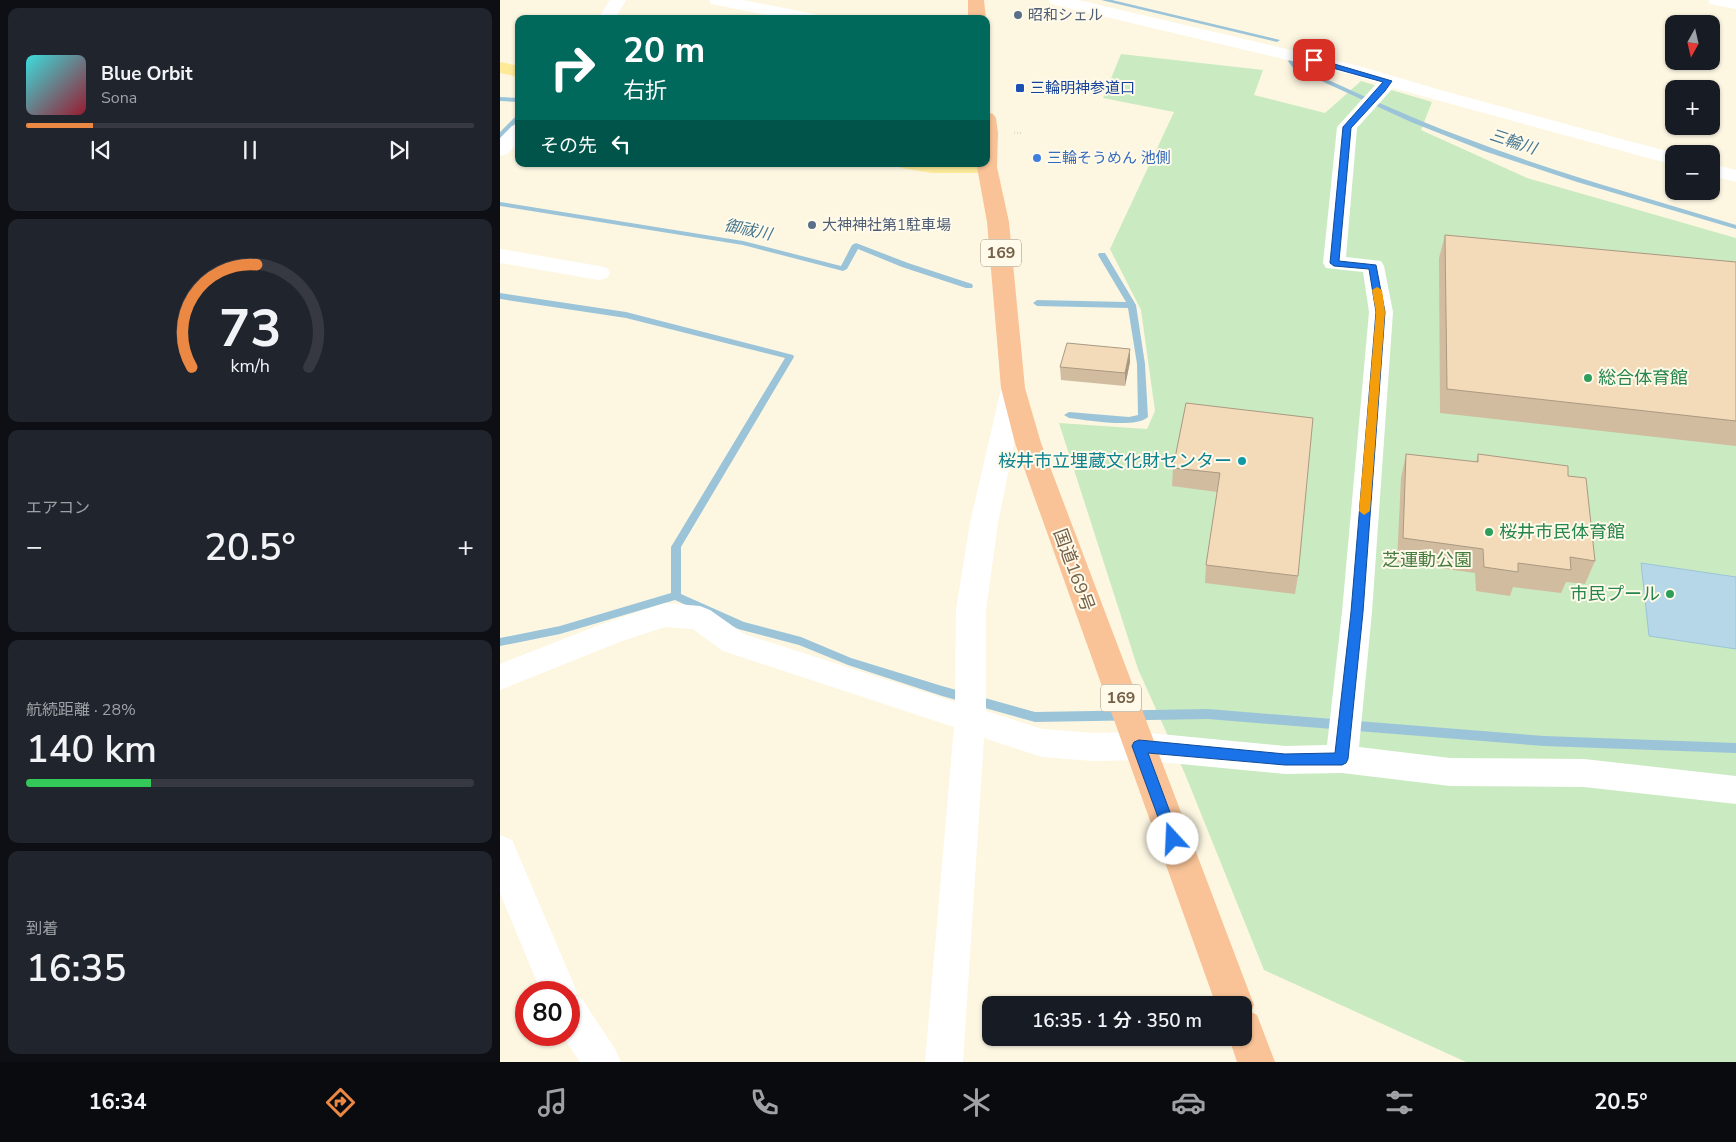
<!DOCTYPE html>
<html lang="ja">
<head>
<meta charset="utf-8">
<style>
	:root { --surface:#171b24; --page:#20242c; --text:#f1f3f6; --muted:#9ea1a6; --line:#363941; --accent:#ea8844 }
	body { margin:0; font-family:"Nunito Sans","Noto Sans JP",sans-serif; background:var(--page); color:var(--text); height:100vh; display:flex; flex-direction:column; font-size:19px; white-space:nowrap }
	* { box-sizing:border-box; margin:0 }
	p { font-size:16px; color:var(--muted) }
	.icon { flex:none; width:28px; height:28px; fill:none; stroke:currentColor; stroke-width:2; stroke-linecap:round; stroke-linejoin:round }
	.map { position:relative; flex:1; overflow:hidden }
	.panel { display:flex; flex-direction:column; gap:8px; padding:8px; background:#0d0f14; width:500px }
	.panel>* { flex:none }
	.top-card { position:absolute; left:15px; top:15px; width:475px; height:152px; border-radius:10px; box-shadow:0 1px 4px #0004; background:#00695c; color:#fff; overflow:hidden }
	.needle { width:32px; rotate:188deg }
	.fabs { position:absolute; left:1165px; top:15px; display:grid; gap:10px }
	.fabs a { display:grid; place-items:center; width:55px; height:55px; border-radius:10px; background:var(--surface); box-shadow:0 1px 4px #0004; font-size:25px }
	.speed { position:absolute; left:15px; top:981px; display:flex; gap:10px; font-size:25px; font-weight:700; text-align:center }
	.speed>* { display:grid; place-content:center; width:65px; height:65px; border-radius:50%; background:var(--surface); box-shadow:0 1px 4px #0004; line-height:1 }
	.speed .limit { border:8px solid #d22; background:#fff; color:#111 }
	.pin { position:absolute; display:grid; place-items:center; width:42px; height:42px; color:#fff; margin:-21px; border-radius:10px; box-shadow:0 2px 8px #0006 }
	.me { position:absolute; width:55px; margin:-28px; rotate:340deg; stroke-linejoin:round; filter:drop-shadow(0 0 4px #0008) }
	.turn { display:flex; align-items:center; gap:18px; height:105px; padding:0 25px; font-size:22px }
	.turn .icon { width:65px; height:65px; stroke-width:2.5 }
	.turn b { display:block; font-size:35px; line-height:42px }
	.then { display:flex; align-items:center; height:48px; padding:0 25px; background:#0003; gap:10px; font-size:19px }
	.big { font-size:38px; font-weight:600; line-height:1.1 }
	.panel .tile { flex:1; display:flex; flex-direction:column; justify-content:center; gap:8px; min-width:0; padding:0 18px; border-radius:10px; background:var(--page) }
	.panel .dial { align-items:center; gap:0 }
	.dial svg { height:130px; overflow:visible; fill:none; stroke:var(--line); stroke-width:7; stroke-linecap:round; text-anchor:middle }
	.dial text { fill:var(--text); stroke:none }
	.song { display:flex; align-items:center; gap:15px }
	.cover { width:60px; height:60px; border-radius:8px; background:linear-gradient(135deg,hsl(180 70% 55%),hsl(350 70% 35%)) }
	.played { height:5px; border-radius:2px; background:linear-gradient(90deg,var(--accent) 15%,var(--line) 15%) }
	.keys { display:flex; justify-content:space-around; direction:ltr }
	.heat { display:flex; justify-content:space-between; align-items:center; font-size:28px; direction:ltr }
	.charge { height:8px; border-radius:4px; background:linear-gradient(90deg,#34c759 28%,var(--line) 0) }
	.trip { position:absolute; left:482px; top:996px; width:270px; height:50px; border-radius:10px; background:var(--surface); box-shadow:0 1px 4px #0004; font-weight:600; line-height:50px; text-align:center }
	.tab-bar { display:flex; height:80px; justify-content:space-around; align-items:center; background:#090b0e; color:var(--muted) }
	.tab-bar .icon { width:35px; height:35px }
	.tab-bar .selected { color:var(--accent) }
	.tab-bar b { font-size:22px; color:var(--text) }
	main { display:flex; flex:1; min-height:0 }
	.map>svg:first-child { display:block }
	.green { fill:#caeac1 }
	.water { fill:#b6d7e7; stroke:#9cc4d9 }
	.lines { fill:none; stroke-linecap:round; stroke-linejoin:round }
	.stream { fill:#9cc4d9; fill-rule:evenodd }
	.path { stroke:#d7be9c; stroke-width:2.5; stroke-dasharray:0.5 2.5; stroke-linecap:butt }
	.minor { fill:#fff; fill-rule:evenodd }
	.major { fill:#fdea99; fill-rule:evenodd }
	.highway { fill:#f9c397; fill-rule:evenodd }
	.wall { fill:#d1bc9f }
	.shaded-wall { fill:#aa9982 }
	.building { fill:#f3dbb9; stroke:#aa9982 }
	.route { fill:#1a73e8; stroke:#114b97 }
	.slow { fill:#f59e0b }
	.service-dot { fill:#5c6f8a; stroke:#fffae9; stroke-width:2 }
	.transit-dot { fill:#1a4fb4; stroke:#fffae9; stroke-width:2 }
	.shop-dot { fill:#3f7fe0; stroke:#fffae9; stroke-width:2 }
	.leisure-dot { fill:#2e9e5b; stroke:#fffae9; stroke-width:2 }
	.culture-dot { fill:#0f9aa8; stroke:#fffae9; stroke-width:2 }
	.labels { text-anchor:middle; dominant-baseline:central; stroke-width:4; stroke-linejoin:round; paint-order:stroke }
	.far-service-label { font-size:15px; fill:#4e5e75; stroke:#fffae9; text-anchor:start }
	.far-transit-label { font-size:15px; fill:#164399; stroke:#fffae9; text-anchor:start }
	.far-shop-label { font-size:15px; fill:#366cbe; stroke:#fffae9; text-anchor:start }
	.far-water-label { font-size:16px; font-style:italic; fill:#447690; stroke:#fffae9 }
	.shield { fill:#fffae9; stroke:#9e8e78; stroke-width:1 }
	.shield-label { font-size:16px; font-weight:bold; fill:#756048 }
	.leisure-label { font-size:18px; fill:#27864d; stroke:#fffae9; text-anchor:start }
	.culture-label { font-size:18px; fill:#0d838f; stroke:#fffae9; text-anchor:end }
	.park-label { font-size:18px; fill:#467b40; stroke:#fffae9 }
	.street-label { font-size:18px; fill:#756048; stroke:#fffae9 }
</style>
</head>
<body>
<main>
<section class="panel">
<div class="tile">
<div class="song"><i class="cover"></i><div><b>Blue Orbit</b><p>Sona</p></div></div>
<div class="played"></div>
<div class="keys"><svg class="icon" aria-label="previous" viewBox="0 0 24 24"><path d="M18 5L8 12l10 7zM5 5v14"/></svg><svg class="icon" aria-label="pause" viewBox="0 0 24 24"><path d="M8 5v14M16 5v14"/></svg><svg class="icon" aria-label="next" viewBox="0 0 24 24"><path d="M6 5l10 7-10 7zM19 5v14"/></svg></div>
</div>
<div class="tile dial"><svg viewBox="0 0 100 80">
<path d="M14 69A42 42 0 1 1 86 69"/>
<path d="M14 69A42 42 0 0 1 54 6" stroke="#ea8844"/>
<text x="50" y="56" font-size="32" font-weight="700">73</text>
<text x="50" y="72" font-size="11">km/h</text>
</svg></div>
<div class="tile"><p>エアコン</p>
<div class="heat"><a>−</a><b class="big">20.5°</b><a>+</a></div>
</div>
<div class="tile"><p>航続距離 · 28%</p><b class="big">140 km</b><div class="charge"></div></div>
<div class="tile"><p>到着</p><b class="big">16:35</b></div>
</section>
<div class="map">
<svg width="1236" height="1062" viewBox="0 0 1236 1062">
	<rect width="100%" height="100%" fill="#fdf7e2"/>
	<path class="green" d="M621 54 763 70 754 95 825 113 861 81 932 102 921 130 1027 178 1236 238V1062H966L764 970 685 774 638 669 559 423 647 429 655 411 641 310 610 249 674 112 603 98Z"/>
	<path class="water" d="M1141 563 1236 577V649L1149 636Z"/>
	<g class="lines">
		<path class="stream" d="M601 0H612L780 40 777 42Z
			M791 59 793 60 797 66C853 91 908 117 965 138 1053 172 1145 197 1236 225V229L1077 182 984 151 911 122 793 68 788 61Z
			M0 97 19 98V102L0 101Z
			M19 113V119L3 138H0V132Z
			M0 202 243 241 341 266 352 245 356 243 408 263 472 284 473 286 472 288H466L402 267 358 249 347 269 343 271 243 245 0 206Z
			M599 253H605L636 305 645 364 648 417C635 429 587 420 569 418L564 415 569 412 629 417 638 415 637 364 628 308 537 306 533 303 537 300 626 302 598 255Z
			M0 293 126 312 293 355 294 357 181 547V594L244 622 301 637 351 658 442 686 535 712 708 709 1044 736 1236 743V753L1044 746 708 719 535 722 442 696 348 665 299 645 238 629 175 600 60 634 0 646V638L60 626 171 593V547L285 358 126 318 0 299Z"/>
		<path class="path" d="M514 133H522"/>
		<path class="minor" d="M110 0H126L115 19H98Z
			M209 0H243L314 14 320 15 322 19H286L217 5 211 4Z
			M549 0H578L863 67 940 90 1177 154H1174V165L893 88 857 128 846 257 881 261 884 266 893 312 872 612 859 747 950 758 1084 759 1236 776V804L1084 787 950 786 842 773 785 774 639 760 593 761 542 757 484 738 463 1062H425L454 727 223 651 193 629 165 627 122 641 0 690V664L102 624 165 603 200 606 210 610 244 634 455 702 456 610 470 523 501 389 504 383 513 381 522 383 525 389 498 523 486 610V711L542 729 593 733 639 732 785 746 827 745 842 612 869 312 863 272 826 268 823 263 837 127 877 83 852 75 551 4Z
			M1208 0H1236V9L1210 4Z
			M19 124V142L7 154 0 156V138L12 126Z
			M1211 164 1236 170V182L1211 176Z
			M0 249 99 266 107 268 110 273 107 278 99 280 0 263Z
			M0 835 12 840 77 992 76 996 82 999 115 1049 121 1062H80L62 1035H69V992H41L0 893Z"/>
		<path class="major" d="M0 62 19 66V77L0 73Z
			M486 161 494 163 497 167 494 171 487 173H432L401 168 398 164H486Z"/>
		<path class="highway" d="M468 0H484L486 19H468Z
			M486 112 493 114 496 118 498 133 497 167 509 222 525 388 541 443 754 1005 751 1012 757 1015 775 1062H737L729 1038H744V1005H716L515 443 501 388 487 222 477 167V164H486Z"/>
	</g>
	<path class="wall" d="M945 235 1236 262V446L940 413 939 258Z
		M630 362 625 386 561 380 560 367Z
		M686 403 798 576 795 594 705 583 706 565 717 492 672 486 673 468Z
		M906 454 976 462 978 454 1068 476 1095 561 1085 584 1066 582 1061 593 1013 587 1010 596 976 591 975 573 897 562 901 478Z"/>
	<path class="shaded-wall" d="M630 349V362L625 386V373Z"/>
	<path class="building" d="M945 235 1236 262V421L947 389Z
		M567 343 630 349 625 373 560 367Z
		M686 403 813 418 798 576 706 565 720 473 673 468Z
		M906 454 978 462V454L1068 466V476L1086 478 1095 561 1070 557 1071 570 1018 563V572L984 567 983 549 903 538Z"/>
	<path class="route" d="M814 58 892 81 885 91 851 128 839 261 876 265 885 312 863 612 848 759 846 763 842 765H785L648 753 680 839 678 843 673 845 668 843 666 839 632 746 634 742 639 740 785 754 835 753 851 612 876 312 869 269 834 266 830 263 843 127 883 82 811 62 810 60Z"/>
	<path class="slow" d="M877 287 882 290 885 312 870 511 864 515 859 511 876 312 872 290Z"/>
	<g class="service-dot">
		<circle cx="518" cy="15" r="5"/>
		<circle cx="312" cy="225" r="5"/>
	</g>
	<rect class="transit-dot" x="515" y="83" width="10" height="10" rx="2.5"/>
	<circle class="shop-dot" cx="537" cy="158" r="5"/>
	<g class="leisure-dot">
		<circle cx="1088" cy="378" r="5"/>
		<circle cx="989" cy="532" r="5"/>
		<circle cx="1170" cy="594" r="5"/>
	</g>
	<circle class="culture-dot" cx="742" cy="461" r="5"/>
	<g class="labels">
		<g class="far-service-label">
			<text x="528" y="15">昭和シェル</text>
			<text x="322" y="225">大神神社第1駐車場</text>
		</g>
		<g class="far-transit-label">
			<text x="530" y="88">三輪明神参道口</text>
		</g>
		<g class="far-shop-label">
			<text x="547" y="158">三輪そうめん 池側</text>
		</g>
		<g class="far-water-label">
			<text transform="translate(1013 142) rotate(18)">三輪川</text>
			<text transform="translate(248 230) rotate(12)">御祓川</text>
		</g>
		<g class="shield">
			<rect x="481" y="239.5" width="40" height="27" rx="4"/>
			<rect x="601" y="684.5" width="40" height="27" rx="4"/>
		</g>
		<g class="shield-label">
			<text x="501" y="253">169</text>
			<text x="621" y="698">169</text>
		</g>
		<g class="leisure-label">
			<text x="1098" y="378">総合体育館</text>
			<text x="999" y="532">桜井市民体育館</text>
			<text x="1160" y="594" text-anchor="end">市民プール</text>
		</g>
		<g class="culture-label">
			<text x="732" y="461">桜井市立埋蔵文化財センター</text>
		</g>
		<g class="park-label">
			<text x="927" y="560">芝運動公園</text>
		</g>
		<g class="street-label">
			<text transform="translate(574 570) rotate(70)">国道169号</text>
		</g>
	</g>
</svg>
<div class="fabs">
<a><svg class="needle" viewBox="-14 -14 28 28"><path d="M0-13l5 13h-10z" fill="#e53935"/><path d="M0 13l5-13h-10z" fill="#9ea1a6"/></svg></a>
<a>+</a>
<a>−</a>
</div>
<div class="speed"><div class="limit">80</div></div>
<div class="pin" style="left:814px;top:60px;background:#d93025"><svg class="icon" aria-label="arrive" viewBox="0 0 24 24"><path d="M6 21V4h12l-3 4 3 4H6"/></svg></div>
<svg class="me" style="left:673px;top:839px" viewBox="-20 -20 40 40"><circle r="19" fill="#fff"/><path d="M0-13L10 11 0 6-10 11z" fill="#1a73e8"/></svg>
<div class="trip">16:35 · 1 分 · 350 m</div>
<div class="top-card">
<div class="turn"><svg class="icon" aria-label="right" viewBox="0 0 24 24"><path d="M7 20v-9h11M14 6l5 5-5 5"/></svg><div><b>20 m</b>右折</div></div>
<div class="then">その先<svg class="icon" aria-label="left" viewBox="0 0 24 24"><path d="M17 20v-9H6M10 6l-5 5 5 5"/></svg></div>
</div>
</div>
</main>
<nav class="tab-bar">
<b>16:34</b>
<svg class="icon selected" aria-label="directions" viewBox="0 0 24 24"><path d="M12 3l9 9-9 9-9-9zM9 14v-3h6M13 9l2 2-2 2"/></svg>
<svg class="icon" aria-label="music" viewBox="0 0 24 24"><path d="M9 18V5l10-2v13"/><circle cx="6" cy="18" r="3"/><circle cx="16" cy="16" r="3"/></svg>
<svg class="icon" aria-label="phone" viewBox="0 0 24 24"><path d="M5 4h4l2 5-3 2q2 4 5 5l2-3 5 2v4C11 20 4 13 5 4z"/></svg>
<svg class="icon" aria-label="climate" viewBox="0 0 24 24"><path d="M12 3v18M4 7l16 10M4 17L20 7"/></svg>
<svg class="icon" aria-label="car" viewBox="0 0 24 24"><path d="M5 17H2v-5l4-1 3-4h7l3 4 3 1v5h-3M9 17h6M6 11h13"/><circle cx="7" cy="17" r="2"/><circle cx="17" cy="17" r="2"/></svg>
<svg class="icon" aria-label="filters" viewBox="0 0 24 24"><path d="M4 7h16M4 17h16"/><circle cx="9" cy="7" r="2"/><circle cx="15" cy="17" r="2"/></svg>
<b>20.5°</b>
</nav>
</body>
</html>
